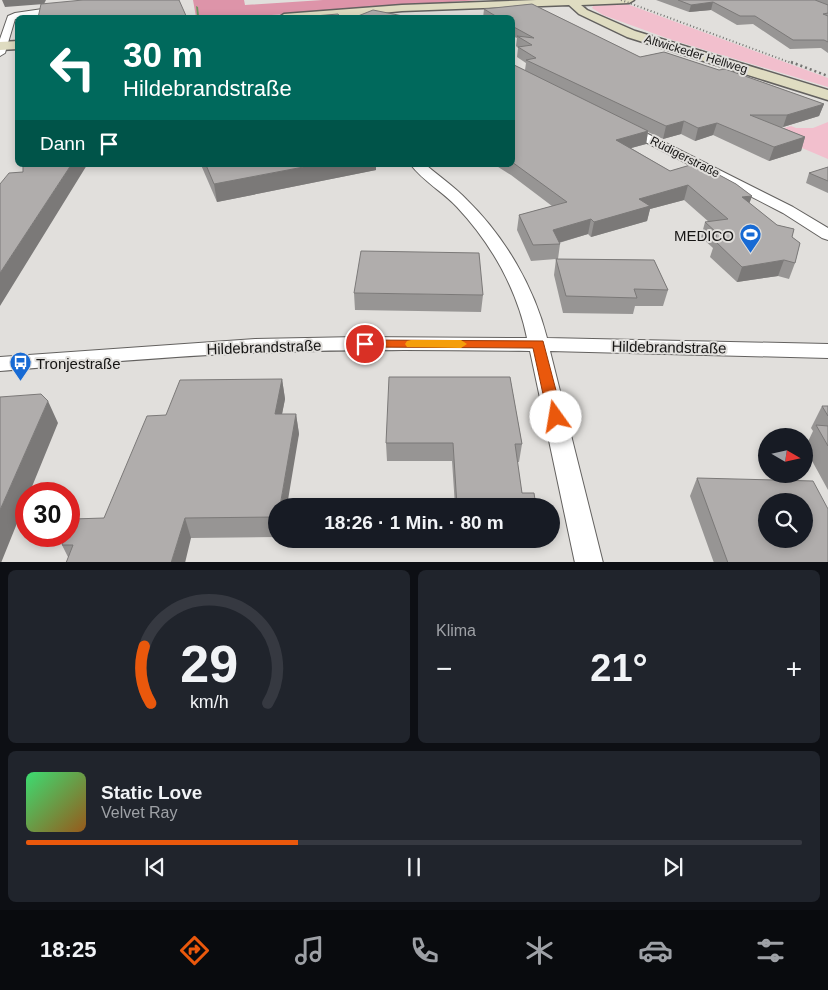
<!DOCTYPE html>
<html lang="de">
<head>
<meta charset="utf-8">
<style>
	:root { --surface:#171b24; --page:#20242c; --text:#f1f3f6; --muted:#9ea1a6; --line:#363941; --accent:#ea580c }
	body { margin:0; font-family:Arial,sans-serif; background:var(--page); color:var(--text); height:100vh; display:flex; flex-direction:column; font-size:19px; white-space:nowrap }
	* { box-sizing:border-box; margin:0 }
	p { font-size:16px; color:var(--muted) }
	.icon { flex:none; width:28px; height:28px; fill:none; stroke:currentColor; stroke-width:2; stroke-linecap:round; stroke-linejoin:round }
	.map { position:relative; height:562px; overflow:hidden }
	.details { display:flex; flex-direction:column; gap:8px; padding:8px; background:#0d0f14; flex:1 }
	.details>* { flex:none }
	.hud { position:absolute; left:15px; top:15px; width:500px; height:152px; border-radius:8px; box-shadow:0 2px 8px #0003; background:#00695c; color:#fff; overflow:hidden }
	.needle { width:32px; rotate:99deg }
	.controls { position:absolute; left:758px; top:428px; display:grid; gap:10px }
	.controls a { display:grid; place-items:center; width:55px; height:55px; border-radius:50%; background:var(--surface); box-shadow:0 2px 8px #0003; font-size:25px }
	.speed { position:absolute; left:15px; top:482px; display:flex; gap:10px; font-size:25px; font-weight:700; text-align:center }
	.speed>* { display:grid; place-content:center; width:65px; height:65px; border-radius:50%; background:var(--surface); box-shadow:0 2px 8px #0003; line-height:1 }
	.speed .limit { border:8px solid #d22; background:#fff; color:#111 }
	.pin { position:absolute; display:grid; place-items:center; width:42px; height:42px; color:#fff; margin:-21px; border:2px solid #fff; border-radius:50%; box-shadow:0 1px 5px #0007 }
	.me { position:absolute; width:55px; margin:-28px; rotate:347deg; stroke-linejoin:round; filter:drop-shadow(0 0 4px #0008) }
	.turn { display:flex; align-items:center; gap:18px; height:105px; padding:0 25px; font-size:22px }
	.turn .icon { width:65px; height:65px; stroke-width:2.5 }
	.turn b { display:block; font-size:35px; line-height:42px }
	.then { display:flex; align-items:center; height:48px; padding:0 25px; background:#0003; gap:10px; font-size:19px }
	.big { font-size:38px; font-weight:800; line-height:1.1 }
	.details .card { flex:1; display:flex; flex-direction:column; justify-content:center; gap:8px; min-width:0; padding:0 18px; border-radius:8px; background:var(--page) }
	.details .dial { align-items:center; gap:0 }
	.dial svg { height:130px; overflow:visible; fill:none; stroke:var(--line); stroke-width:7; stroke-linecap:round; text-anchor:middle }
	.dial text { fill:var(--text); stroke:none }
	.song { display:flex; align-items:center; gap:15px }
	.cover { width:60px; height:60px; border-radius:8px; background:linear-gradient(135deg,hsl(140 70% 55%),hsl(30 70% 35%)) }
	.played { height:5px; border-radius:2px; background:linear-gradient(90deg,var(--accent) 35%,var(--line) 35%) }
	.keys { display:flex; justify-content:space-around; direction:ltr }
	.heat { display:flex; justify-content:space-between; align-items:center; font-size:28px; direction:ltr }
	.details .tiles { flex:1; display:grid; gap:8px; grid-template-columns:1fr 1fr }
	.card:last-child { grid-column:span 2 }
	.trip { position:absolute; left:268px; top:498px; width:292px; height:50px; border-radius:25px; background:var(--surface); box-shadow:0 2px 8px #0003; font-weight:800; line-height:50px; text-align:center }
	.tab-bar { display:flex; height:80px; justify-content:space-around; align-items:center; background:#090b0e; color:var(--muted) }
	.tab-bar .icon { width:35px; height:35px }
	.tab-bar .selected { color:var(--accent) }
	.tab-bar b { font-size:22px; color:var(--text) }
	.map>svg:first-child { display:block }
	.green { fill:#f2bfcd }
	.forest { fill:#dd94a9 }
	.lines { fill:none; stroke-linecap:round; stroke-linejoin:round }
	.stream { fill:#6e965f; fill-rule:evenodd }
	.street-casing { stroke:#63615f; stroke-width:2 }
	.secondary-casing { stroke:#63615f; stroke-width:3 }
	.street { fill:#fff; fill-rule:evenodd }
	.secondary { fill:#dfdcc1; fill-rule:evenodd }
	.rail-far1 { stroke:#757472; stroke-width:2; stroke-dasharray:1 2.5; stroke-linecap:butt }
	.rail { stroke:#757472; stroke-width:2.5; stroke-dasharray:2 3; stroke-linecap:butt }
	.wall { fill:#979594 }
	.shaded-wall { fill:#7b7978 }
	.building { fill:#b0adac; stroke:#7b7978; fill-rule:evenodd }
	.route { fill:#ea580c; stroke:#983908 }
	.slow { fill:#f59e0b }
	.labels { text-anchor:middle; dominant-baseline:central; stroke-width:4; stroke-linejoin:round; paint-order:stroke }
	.far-street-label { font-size:12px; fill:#161514; stroke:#e1dfdc }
	.poi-label { font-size:15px; fill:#161514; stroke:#e1dfdc; text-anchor:end }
	.street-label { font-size:15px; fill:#161514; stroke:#e1dfdc }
</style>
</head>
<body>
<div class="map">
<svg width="828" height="563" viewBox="0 0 828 563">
	<rect width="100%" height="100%" fill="#e1dfdc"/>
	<path class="green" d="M627 4 828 78V87L672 40 603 15 592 8 593 6Z
		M729 117 770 132 791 126 796 128H813L828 122V159Z"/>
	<path class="forest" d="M193 0H244L245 5 323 0H481C384 5 287 18 190 17H196Z"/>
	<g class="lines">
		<path class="stream" d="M196 6 198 7 199 16 197 15Z"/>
		<defs>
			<path id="street" d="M63 6H66V10L15 19 5 53 0 56V39L8 16 15 13Z
				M626 123 793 207 828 228V240L822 238 783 213 622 130 620 127Z
				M411 165H426C440 177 455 187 467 200 505 237 534 287 547 338L828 344V358L550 351 603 563H575L530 351C438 350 346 349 253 353 169 356 84 364 0 371V357L255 339 358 337 527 338C517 289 491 243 457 207 443 192 423 181 411 165Z"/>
			<path id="secondary" d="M536 0H634L629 3 581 5 587 10 635 31 828 90V100L627 37 579 14 569 5 402 11 331 18H278L284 14 402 5Z
				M18 41V49L0 50V42Z"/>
		</defs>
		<use href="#street" class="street-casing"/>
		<use href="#secondary" class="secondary-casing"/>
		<use href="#street" class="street"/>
		<use href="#secondary" class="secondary"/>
		<path class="rail-far1" d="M621 0 794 64"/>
		<path class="rail" d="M791 62 828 76"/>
	</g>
	<path class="wall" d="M656 0H828V53L821 48 790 49 753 24 737 25 711 10 689 12Z
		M532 4 640 57 664 52 719 70 725 69 824 104 819 116 783 127H781L805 137 801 151 769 161 713 135 695 141 681 134 663 139 648 132 646 144 631 148 670 171 697 163 736 184 752 196 749 203 777 225 794 229 792 237 800 243 795 263 789 279 778 276 737 282 710 257 713 248 701 237 705 222H709L684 200 650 209 647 221 591 237 588 234 559 243 560 244 558 259 654 260 668 290 663 306H635L633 314 563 313 554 275 556 259 531 261 517 230 519 215 552 206 511 175 495 165H512V64L525 70 526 63 517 57 518 48 516 46 517 38 512 36V18H483L484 9Z
		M201 165H376V170L217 202Z
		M828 167V193L806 183 809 173Z
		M354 293 483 295 481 312 355 310Z
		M510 377 522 444 519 462H517L522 493 536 506H455L452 461H387L386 443Z
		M282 379 285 399 282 414H296L299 434 276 506V537L191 538 68 557 62 545 104 518 166 415Z
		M822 406H828V490L805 448 813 431 811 428Z
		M697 478 828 563H714L690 496Z"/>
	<path class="shaded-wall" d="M2 0H46L44 4 5 7Z
		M713 2 711 10 689 12 691 5Z
		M824 104 819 116 783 127 787 115Z
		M684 121 681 134 663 139 666 126Z
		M717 123 713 135 695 141 698 128Z
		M648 131 646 144 613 153 616 140Z
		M805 137 801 151 769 161 774 147Z
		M71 165H87L0 306V273Z
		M314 165H376V170L217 202 214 184Z
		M688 185 684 200 650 209 647 221 591 237 594 222 639 199Z
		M752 196 747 210 742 197Z
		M591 219 588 234 554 244 553 230Z
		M784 260 778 276 737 282 742 267Z
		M282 379 285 399 278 434 275 414Z
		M48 401 58 423 29 494H26V501L1 563H0V510Z
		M296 414 299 434 287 506H280Z
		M185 518 191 538 185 563H171Z"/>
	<path class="building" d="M83 0H179L187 18H38L41 4Z
		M678 0H815L828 5V13L823 14 828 16V42L824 40H793L755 16H740L713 2 691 5Z
		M532 4 640 57 664 52 719 70 725 69 824 104 787 115H750L805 137 774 147 717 123 698 128 684 121 666 126 526 60 536 58 518 47 532 45 517 36 534 38 512 26V18H499L484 9Z
		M373 10 413 18H353Z
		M338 14 341 18H291Z
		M512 64 648 131 616 140 670 171 697 163 736 184 752 196 742 197 777 225 794 229 792 237 800 243 795 263 784 260 742 267 715 241 717 233 705 222 728 219 688 185 639 199 650 206 594 222 591 219 553 230 560 244 533 245 519 215 567 202 512 162Z
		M23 165H71L0 273V184L9 173 23 172Z
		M206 165H314L214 184Z
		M828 167V181L809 173Z
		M361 251 479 253 483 295 354 293Z
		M556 259 654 260 668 290 634 289 637 298 566 296Z
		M389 377H510L522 444H515L522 493H534L536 506H457L453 443H386Z
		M282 379 275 414H296L280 506H276V517L185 518 171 563H66L73 545H62L66 536H69V529L73 519 104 518 147 416 166 415 180 380Z
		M41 394 48 401 0 510V397Z
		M822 406H828V416Z
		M816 425 828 426V446Z
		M697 478 813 481 828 509V563H728ZM766 501H804V539H766Z"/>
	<path class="route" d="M365 340 543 341 563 417 561 421 556 422 550 421 548 417 533 348 360 347 358 344 360 341Z"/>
	<path class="slow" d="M411 340H461L467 344 461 348 407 347 405 344 407 341Z"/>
	<defs>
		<symbol id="stadium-pin" viewBox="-11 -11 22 30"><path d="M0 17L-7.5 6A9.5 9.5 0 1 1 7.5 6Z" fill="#176ad4" stroke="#e1dfdc"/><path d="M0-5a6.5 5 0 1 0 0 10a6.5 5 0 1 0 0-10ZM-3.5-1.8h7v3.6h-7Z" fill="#fff"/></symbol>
		<symbol id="bus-pin" viewBox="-11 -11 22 30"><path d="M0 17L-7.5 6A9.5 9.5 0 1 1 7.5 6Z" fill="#176ad4" stroke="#e1dfdc"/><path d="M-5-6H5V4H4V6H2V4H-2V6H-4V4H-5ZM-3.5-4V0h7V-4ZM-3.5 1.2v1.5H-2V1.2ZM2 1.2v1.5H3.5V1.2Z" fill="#fff"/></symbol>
	</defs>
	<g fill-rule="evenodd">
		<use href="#stadium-pin" x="738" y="222" width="25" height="34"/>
		<use href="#bus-pin" x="8" y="350" width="25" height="34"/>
	</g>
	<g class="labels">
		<g class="far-street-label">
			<text transform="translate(696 54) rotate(17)">Altwickeder Hellweg</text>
			<text transform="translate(685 157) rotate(27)">Rüdigerstraße</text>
		</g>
		<g class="poi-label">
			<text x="734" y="235">MEDICO</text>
			<text x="36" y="363" text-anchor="start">Tronjestraße</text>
		</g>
		<g class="street-label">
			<text transform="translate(264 347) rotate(-2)">Hildebrandstraße</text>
			<text transform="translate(669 347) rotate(1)">Hildebrandstraße</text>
		</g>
	</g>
</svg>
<div class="controls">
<a><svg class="needle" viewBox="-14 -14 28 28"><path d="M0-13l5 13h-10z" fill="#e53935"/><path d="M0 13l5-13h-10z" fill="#9ea1a6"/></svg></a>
<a><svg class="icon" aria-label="search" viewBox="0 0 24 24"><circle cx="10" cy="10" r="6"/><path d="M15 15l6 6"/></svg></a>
</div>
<div class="speed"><div class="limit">30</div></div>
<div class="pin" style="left:365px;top:344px;background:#d93025"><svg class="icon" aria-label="arrive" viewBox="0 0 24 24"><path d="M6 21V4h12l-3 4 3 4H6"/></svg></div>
<svg class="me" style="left:556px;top:417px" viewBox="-20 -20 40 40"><circle r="19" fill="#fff"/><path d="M0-13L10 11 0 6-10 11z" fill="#ea580c"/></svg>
<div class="trip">18:26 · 1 Min. · 80 m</div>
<div class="hud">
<div class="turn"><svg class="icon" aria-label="left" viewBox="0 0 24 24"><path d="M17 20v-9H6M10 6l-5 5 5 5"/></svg><div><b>30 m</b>Hildebrandstraße</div></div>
<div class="then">Dann<svg class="icon" aria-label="arrive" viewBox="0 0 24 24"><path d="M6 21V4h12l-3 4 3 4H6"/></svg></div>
</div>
</div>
<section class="details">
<div class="tiles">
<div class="card dial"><svg viewBox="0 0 100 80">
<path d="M14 69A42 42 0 1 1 86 69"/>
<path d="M14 69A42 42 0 0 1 10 34" stroke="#ea580c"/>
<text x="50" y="56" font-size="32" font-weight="700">29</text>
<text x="50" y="72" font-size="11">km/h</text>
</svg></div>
<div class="card"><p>Klima</p>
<div class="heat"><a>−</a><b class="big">21°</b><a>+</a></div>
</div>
<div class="card">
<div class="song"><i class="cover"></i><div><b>Static Love</b><p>Velvet Ray</p></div></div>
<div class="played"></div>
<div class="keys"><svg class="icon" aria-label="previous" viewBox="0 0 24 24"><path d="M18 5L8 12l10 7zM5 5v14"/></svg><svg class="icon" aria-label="pause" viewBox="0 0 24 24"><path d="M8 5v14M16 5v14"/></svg><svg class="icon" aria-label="next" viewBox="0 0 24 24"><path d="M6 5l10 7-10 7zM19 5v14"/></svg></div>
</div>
</div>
</section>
<nav class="tab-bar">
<b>18:25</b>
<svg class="icon selected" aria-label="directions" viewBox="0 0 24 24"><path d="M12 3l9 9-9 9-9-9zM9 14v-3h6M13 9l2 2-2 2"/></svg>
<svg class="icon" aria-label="music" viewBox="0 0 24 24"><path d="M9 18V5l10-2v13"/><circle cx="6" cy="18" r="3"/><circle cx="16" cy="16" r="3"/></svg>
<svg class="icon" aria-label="phone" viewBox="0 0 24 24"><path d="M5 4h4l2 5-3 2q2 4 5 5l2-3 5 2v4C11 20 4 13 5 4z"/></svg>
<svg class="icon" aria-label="climate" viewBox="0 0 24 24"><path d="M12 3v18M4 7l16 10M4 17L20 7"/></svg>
<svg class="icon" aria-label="car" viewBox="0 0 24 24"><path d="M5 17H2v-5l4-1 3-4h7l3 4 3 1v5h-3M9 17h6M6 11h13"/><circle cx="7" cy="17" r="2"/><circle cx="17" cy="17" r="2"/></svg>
<svg class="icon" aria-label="filters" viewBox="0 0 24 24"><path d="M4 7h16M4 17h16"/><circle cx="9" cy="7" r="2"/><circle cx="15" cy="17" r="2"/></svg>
</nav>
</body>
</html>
